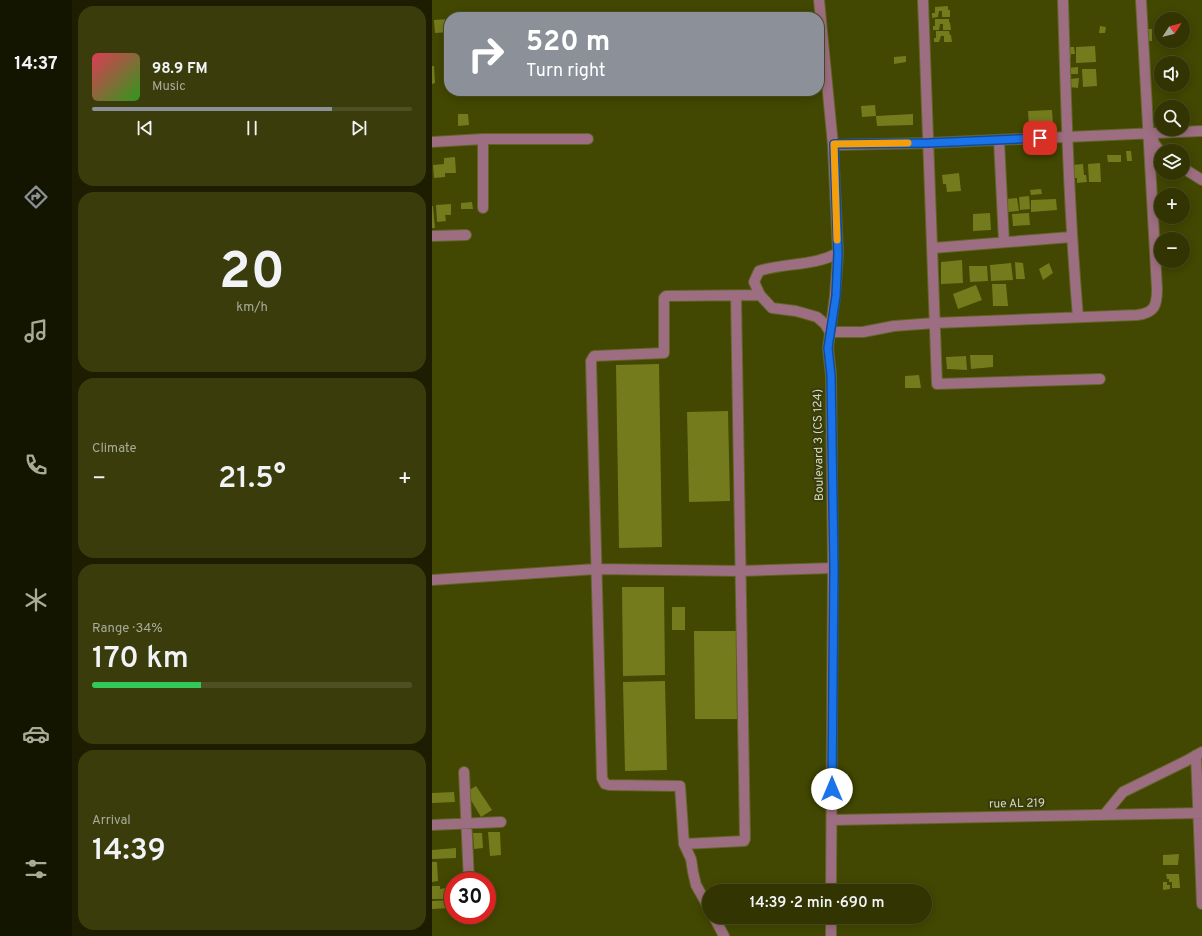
<!DOCTYPE html>
<html lang="en">
<head>
<meta charset="utf-8">
<style>
	:root { --surface:#323501; --page:#3a3d0b; --text:#f1f3f6; --muted:#a8ab99; --line:#4d5023; --accent:#8c9099 }
	body { margin:0; font-family:Overpass,sans-serif; background:var(--page); color:var(--text); height:100vh; display:flex; flex-direction:column; font-size:15px; white-space:nowrap }
	* { box-sizing:border-box; margin:0 }
	p { font-size:13px; color:var(--muted) }
	.icon { flex:none; width:22px; height:22px; fill:none; stroke:currentColor; stroke-width:2; stroke-linecap:round; stroke-linejoin:round }
	.map { position:relative; flex:1; overflow:hidden }
	.details { display:flex; flex-direction:column; gap:6px; padding:6px; background:#1c1d01; width:360px }
	.details>* { flex:none }
	.guide { position:absolute; left:12px; top:12px; width:380px; height:84px; border-radius:16px; box-shadow:0 2px 10px #0003,0 0 0 1px var(--line); background:#8c9099; color:#fff; overflow:hidden }
	.needle { width:26px; rotate:54deg }
	.controls { position:absolute; left:722px; top:12px; display:grid; gap:8px }
	.controls a { display:grid; place-items:center; width:36px; height:36px; border-radius:50%; background:var(--surface); box-shadow:0 2px 10px #0003,0 0 0 1px var(--line); font-size:20px }
	.speed { position:absolute; left:12px; top:872px; display:flex; gap:8px; font-size:20px; font-weight:700; text-align:center }
	.speed>* { display:grid; place-content:center; width:52px; height:52px; border-radius:50%; background:var(--surface); box-shadow:0 2px 10px #0003,0 0 0 1px var(--line); line-height:1 }
	.speed .limit { border:6px solid #d22; background:#fff; color:#111 }
	.pin { position:absolute; display:grid; place-items:center; width:34px; height:34px; color:#fff; margin:-17px; border-radius:8px; box-shadow:0 2px 6px #0006 }
	.me { position:absolute; width:44px; margin:-22px; rotate:0deg; stroke-linejoin:round; filter:drop-shadow(0 0 3px #0008) }
	.turn { display:flex; align-items:center; gap:14px; height:84px; padding:0 16px; font-size:18px }
	.turn .icon { width:52px; height:52px; stroke-width:2.5 }
	.turn b { display:block; font-size:28px; line-height:34px }
	.big { font-size:30px; font-weight:600; line-height:1.1 }
	.details .tile { flex:1; display:flex; flex-direction:column; justify-content:center; gap:6px; min-width:0; padding:0 14px; border-radius:16px; background:var(--page) }
	.details .dial { align-items:center; gap:0 }
	.dial b { font-size:52px; line-height:1 }
	.song { display:flex; align-items:center; gap:12px }
	.cover { width:48px; height:48px; border-radius:6px; background:linear-gradient(135deg,hsl(350 70% 55%),hsl(110 70% 35%)) }
	.played { height:4px; border-radius:2px; background:linear-gradient(90deg,var(--accent) 75%,var(--line) 75%) }
	.keys { display:flex; justify-content:space-around; direction:ltr }
	.heat { display:flex; justify-content:space-between; align-items:center; font-size:22px; direction:ltr }
	.charge { height:6px; border-radius:3px; background:linear-gradient(90deg,#34c759 34%,var(--line) 0) }
	.trip { position:absolute; left:270px; top:884px; width:230px; height:40px; border-radius:20px; background:var(--surface); box-shadow:0 2px 10px #0003,0 0 0 1px var(--line); font-weight:600; line-height:40px; text-align:center }
	main { display:flex; flex:1; min-height:0 }
	.menu { display:flex; flex-direction:column; width:72px; justify-content:space-around; align-items:center; background:#141500; color:var(--muted) }
	.menu .icon { width:28px; height:28px }
	.menu .on { color:var(--accent) }
	.menu b { font-size:18px; color:var(--text) }
	.map>svg:first-child { display:block }
	.building { fill:#747b1c }
	.lines { fill:none; stroke-linecap:round; stroke-linejoin:round }
	.minor-casing { stroke:#606525; stroke-width:12 }
	.minor { stroke:#9d6e81; stroke-width:10 }
	.route-casing { stroke:#114b97; stroke-width:10 }
	.route { stroke:#1a73e8; stroke-width:7 }
	.slow { stroke:#f59e0b; stroke-width:7 }
	.labels { text-anchor:middle; dominant-baseline:central; stroke-width:4; stroke-linejoin:round; paint-order:stroke }
	.street-label { font-size:12px; fill:#d6dbb4; stroke:#383b10 }
</style>
</head>
<body>
<main>
<nav class="menu">
<b>14:37</b>
<svg class="icon on" aria-label="directions" viewBox="0 0 24 24"><path d="M12 3l9 9-9 9-9-9zM9 14v-3h6M13 9l2 2-2 2"/></svg>
<svg class="icon" aria-label="music" viewBox="0 0 24 24"><path d="M9 18V5l10-2v13"/><circle cx="6" cy="18" r="3"/><circle cx="16" cy="16" r="3"/></svg>
<svg class="icon" aria-label="phone" viewBox="0 0 24 24"><path d="M5 4h4l2 5-3 2q2 4 5 5l2-3 5 2v4C11 20 4 13 5 4z"/></svg>
<svg class="icon" aria-label="climate" viewBox="0 0 24 24"><path d="M12 3v18M4 7l16 10M4 17L20 7"/></svg>
<svg class="icon" aria-label="car" viewBox="0 0 24 24"><path d="M5 17H2v-5l4-1 3-4h7l3 4 3 1v5h-3M9 17h6M6 11h13"/><circle cx="7" cy="17" r="2"/><circle cx="17" cy="17" r="2"/></svg>
<svg class="icon" aria-label="filters" viewBox="0 0 24 24"><path d="M4 7h16M4 17h16"/><circle cx="9" cy="7" r="2"/><circle cx="15" cy="17" r="2"/></svg>
</nav>
<section class="details">
<div class="tile">
<div class="song"><i class="cover"></i><div><b>98.9 FM</b><p>Music</p></div></div>
<div class="played"></div>
<div class="keys"><svg class="icon" aria-label="previous" viewBox="0 0 24 24"><path d="M18 5L8 12l10 7zM5 5v14"/></svg><svg class="icon" aria-label="pause" viewBox="0 0 24 24"><path d="M8 5v14M16 5v14"/></svg><svg class="icon" aria-label="next" viewBox="0 0 24 24"><path d="M6 5l10 7-10 7zM19 5v14"/></svg></div>
</div>
<div class="tile dial"><b>20</b><p>km/h</p></div>
<div class="tile"><p>Climate</p>
<div class="heat"><a>−</a><b class="big">21.5°</b><a>+</a></div>
</div>
<div class="tile"><p>Range · 34%</p><b class="big">170 km</b><div class="charge"></div></div>
<div class="tile"><p>Arrival</p><b class="big">14:39</b></div>
</section>
<div class="map">
<svg width="770" height="936" viewBox="0 0 770 936">
	<rect width="100%" height="100%" fill="#424701"/>
	<path class="building" d="M516 6V10H518V17H510V11H507L506 17 500 18V13H503V7Z
		M17 19V32L3 33 2 20Z
		M503 19H517V23L518 22 519 30H511V24H508L507 30H501V26H503Z
		M668 26 674 27 673 33H667Z
		M714 29H720V41H714Z
		M504 31H517L518 35H519L520 42H512V36H509L507 42H502V38H504Z
		M663 46 664 62 644 63V47Z
		M634 47H642L643 54H639V58H634Z
		M474 56V62L462 64V57Z
		M0 66H2L3 83 0 84Z
		M646 67V74H636V68Z
		M650 69H664L665 86 651 87Z
		M647 78 646 88 637 87 638 79Z
		M443 105 444 116 430 117 429 106Z
		M620 110 621 125 597 127 596 111Z
		M26 114H36L37 125 26 126Z
		M481 114V125L445 126 444 116Z
		M694 151H699L700 161H695Z
		M675 155H689V162H676Z
		M23 157 24 173H13V177L2 178 1 165 12 164V158Z
		M668 163 669 182H657L656 164Z
		M651 164 652 175H654L655 182 645 183V178H641L640 165Z
		M527 173 529 191 515 192 514 184H511L510 175Z
		M609 189 610 194 599 195 598 190Z
		M597 196 598 209 588 210 587 197Z
		M585 198 587 211 575 212 574 199Z
		M624 199 625 210 599 212V200Z
		M40 202 41 209H29V203Z
		M19 204V215H13L14 221 5 222 4 205Z
		M0 206H1L3 228H0Z
		M558 213 559 230 541 231V214Z
		M597 213 598 225 581 226 580 214Z
		M530 260 531 283 509 284V262Z
		M583 262 591 263 593 279H584Z
		M579 263 581 280 559 281 558 265Z
		M617 263 621 273 611 280 607 269Z
		M537 266H555L556 281 538 282Z
		M560 284H574L576 306H561Z
		M544 285 550 300 526 309 521 294Z
		M538 355H561V367L539 369Z
		M534 356 535 370 515 369 514 357Z
		M227 364 230 547 187 548 184 365Z
		M487 375 489 388H473V376Z
		M296 411 298 501 257 502 255 412Z
		M190 587H232L233 675 191 676Z
		M240 607H253V630H240Z
		M262 631H304L305 719H263Z
		M233 681 235 770 193 771 191 682Z
		M44 786 60 810 49 817 37 797 36 791Z
		M22 792 23 802 0 803V793Z
		M56 832H68L69 855 58 856Z
		M41 833H50L51 848 42 849Z
		M24 848V858L0 859V850Z
		M747 854 746 865H731V855Z
		M0 862H5L6 881 0 882Z
		M734 874H747L748 888H740V882H737V879H735Z
		M731 882H735V885H738V889L731 890Z
		M0 886H8V889L14 888V899H0Z
		M17 900 18 908 0 909V901Z"/>
	<g class="lines">
		<defs>
			<path id="minor" d="M387 0 401 145 406 253 403 296 396 348 399 375 401 568 399 891
				M491 0 505 384 668 379
				M631 0C634 106 637 211 646 317
				M719 133 722 143 729 153
				M567 140 572 242
				M0 142 51 139H156
				M401 145 497 143 770 131
				M751 168 770 180
				M51 208V139
				M0 236 34 235
				M501 248 639 237
				M406 253C380 267 354 262 327 271L322 282 328 295 340 308 364 311 385 317 393 324 398 332H431L462 326 503 323 705 315C723 313 725 305 725 289L709 0
				M0 580 164 569 309 571 401 568
				M764 755 770 904
				M32 772 37 881
				M672 815 691 792 754 761 770 752
				M400 820 770 813
				M0 825 69 822
				M252 844 312 841 313 839 304 296
				M277 908 264 885 261 872 259 859 252 844 248 786 177 785 173 784 170 778 159 361 162 356 232 353V298L234 296 328 295
				M282 917 292 936
				M399 936V917"/>
		</defs>
		<use href="#minor" class="minor-casing"/>
		<use href="#minor" class="minor"/>
	</g>
	<g class="lines">
		<defs>
			<path id="route" d="M400 789 402 568 399 375 396 348 404 296 406 253 402 144 497 143 608 138"/>
		</defs>
		<use href="#route" class="route-casing"/>
		<use href="#route" class="route"/>
		<path class="slow" d="M405 240 402 144 476 143"/>
	</g>
	<g class="labels">
		<g class="street-label">
			<text transform="translate(387 445) rotate(-91)">Boulevard 3 (CS 124)</text>
			<text transform="translate(585 804) rotate(-1)">rue AL 219</text>
		</g>
	</g>
</svg>
<div class="controls">
<a><svg class="needle" viewBox="-14 -14 28 28"><path d="M0-13l5 13h-10z" fill="#e53935"/><path d="M0 13l5-13h-10z" fill="#a8ab99"/></svg></a>
<a><svg class="icon" aria-label="sound" viewBox="0 0 24 24"><path d="M4 9h4l5-4v14l-5-4H4zM17 9q2 3 0 6"/></svg></a>
<a><svg class="icon" aria-label="search" viewBox="0 0 24 24"><circle cx="10" cy="10" r="6"/><path d="M15 15l6 6"/></svg></a>
<a><svg class="icon" aria-label="layers" viewBox="0 0 24 24"><path d="M12 4l9 5-9 5-9-5zM3 14l9 5 9-5"/></svg></a>
<a>+</a>
<a>−</a>
</div>
<div class="speed"><div class="limit">30</div></div>
<div class="pin" style="left:608px;top:138px;background:#d93025"><svg class="icon" aria-label="arrive" viewBox="0 0 24 24"><path d="M6 21V4h12l-3 4 3 4H6"/></svg></div>
<svg class="me" style="left:400px;top:789px" viewBox="-20 -20 40 40"><circle r="19" fill="#fff"/><path d="M0-13L10 11 0 6-10 11z" fill="#1a73e8"/></svg>
<div class="trip">14:39 · 2 min · 690 m</div>
<div class="guide">
<div class="turn"><svg class="icon" aria-label="right" viewBox="0 0 24 24"><path d="M7 20v-9h11M14 6l5 5-5 5"/></svg><div><b>520 m</b>Turn right</div></div>
</div>
</div>
</main>
</body>
</html>
